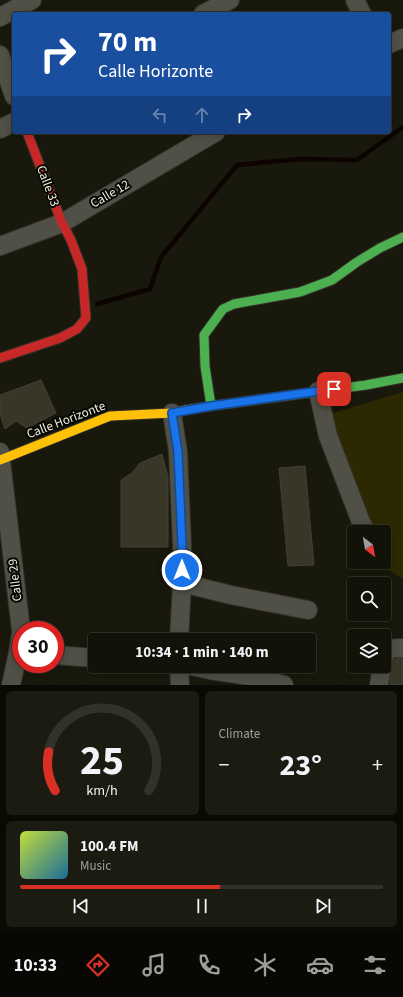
<!DOCTYPE html>
<html lang="en">
<head>
<meta charset="utf-8">
<style>
	:root { --surface:#131209; --page:#1c1b12; --text:#f1f3f6; --muted:#9d9e9c; --line:#32322a; --accent:#d93025 }
	body { margin:0; font-family:"Source Sans 3",sans-serif; background:var(--page); color:var(--text); height:100vh; display:flex; flex-direction:column; font-size:15px; white-space:nowrap }
	* { box-sizing:border-box; margin:0 }
	p { font-size:13px; color:var(--muted) }
	.icon { flex:none; width:22px; height:22px; fill:none; stroke:currentColor; stroke-width:2; stroke-linecap:round; stroke-linejoin:round }
	.map { position:relative; height:685px; overflow:hidden }
	.side { display:flex; flex-direction:column; gap:6px; padding:6px; background:#0a0a05; flex:1 }
	.side>* { flex:none }
	.guide { position:absolute; left:12px; top:12px; width:379px; height:122px; border-radius:4px; box-shadow:0 2px 10px #0003,0 0 0 1px var(--line); background:#1a4fa0; color:#fff; overflow:hidden }
	.needle { width:26px; rotate:149deg }
	.buttons { position:absolute; left:347px; top:525px; display:grid; gap:8px }
	.buttons a { display:grid; place-items:center; width:44px; height:44px; border-radius:4px; background:var(--surface); box-shadow:0 2px 10px #0003,0 0 0 1px var(--line); font-size:20px }
	.speed { position:absolute; left:12px; top:621px; display:flex; gap:8px; font-size:20px; font-weight:700; text-align:center }
	.speed>* { display:grid; place-content:center; width:52px; height:52px; border-radius:50%; background:var(--surface); box-shadow:0 2px 10px #0003,0 0 0 1px var(--line); line-height:1 }
	.speed .limit { border:6px solid #d22; background:#fff; color:#111 }
	.pin { position:absolute; display:grid; place-items:center; width:34px; height:34px; color:#fff; margin:-17px; border-radius:8px; box-shadow:0 2px 6px #0006 }
	.me { position:absolute; width:44px; margin:-22px; rotate:0deg; stroke-linejoin:round; filter:drop-shadow(0 0 3px #0008) }
	.turn { display:flex; align-items:center; gap:14px; height:84px; padding:0 20px; font-size:18px }
	.turn .icon { width:52px; height:52px; stroke-width:2.5 }
	.turn b { display:block; font-size:28px; line-height:34px }
	.lanes { display:flex; align-items:center; height:38px; padding:0 20px; background:#0003; justify-content:center; gap:20px; direction:ltr }
	.lanes .off { opacity:.35 }
	.big { font-size:30px; font-weight:700; line-height:1.1 }
	.side .card { flex:1; display:flex; flex-direction:column; justify-content:center; gap:6px; min-width:0; padding:0 14px; border-radius:6px; background:var(--page) }
	.side .dial { align-items:center; gap:0 }
	.dial svg { height:104px; overflow:visible; fill:none; stroke:var(--line); stroke-width:7; stroke-linecap:round; text-anchor:middle }
	.dial text { fill:var(--text); stroke:none }
	.song { display:flex; align-items:center; gap:12px }
	.cover { width:48px; height:48px; border-radius:6px; background:linear-gradient(135deg,hsl(70 70% 55%),hsl(200 70% 35%)) }
	.played { height:4px; border-radius:2px; background:linear-gradient(90deg,var(--accent) 55%,var(--line) 55%) }
	.keys { display:flex; justify-content:space-around; direction:ltr }
	.heat { display:flex; justify-content:space-between; align-items:center; font-size:22px; direction:ltr }
	.side .tiles { flex:1; display:grid; gap:6px; grid-template-columns:1fr 1fr }
	.card:last-child { grid-column:span 2 }
	.trip { position:absolute; left:88px; top:633px; width:228px; height:40px; border-radius:4px; background:var(--surface); box-shadow:0 2px 10px #0003,0 0 0 1px var(--line); font-weight:700; line-height:40px; text-align:center }
	.menu { display:flex; height:64px; justify-content:space-around; align-items:center; background:#080704; color:var(--muted) }
	.menu .icon { width:28px; height:28px }
	.menu .active { color:var(--accent) }
	.menu b { font-size:18px; color:var(--text) }
	.map>svg:first-child { display:block }
	.green { fill:#2c2802 }
	.lines { fill:none; stroke-linecap:round; stroke-linejoin:round }
	.stream { stroke:#0d0401; stroke-width:4.5 }
	.building { fill:#383627; stroke:#414036 }
	.street-casing { stroke:#33322a; stroke-width:20 }
	.fast-casing { stroke:#33322a; stroke-width:11 }
	.slow-casing { stroke:#33322a; stroke-width:11 }
	.jam-casing { stroke:#33322a; stroke-width:11 }
	.street { stroke:#515046; stroke-width:18 }
	.fast { stroke:#4caf50; stroke-width:9 }
	.slow { stroke:#ffc107; stroke-width:9 }
	.jam { stroke:#c62828; stroke-width:9 }
	.route-casing { stroke:#114b97; stroke-width:10 }
	.route { stroke:#1a73e8; stroke-width:7 }
	.labels { text-anchor:middle; dominant-baseline:central; stroke-width:4; stroke-linejoin:round; paint-order:stroke }
	.street-label { font-size:13px; fill:#f0efe1; stroke:#070701 }
</style>
</head>
<body>
<div class="map">
<svg width="403" height="685" viewBox="0 0 403 685">
	<rect width="100%" height="100%" fill="#19180c"/>
	<path class="green" d="M403 392V579L382 566 380 562H384V532H363L329 414Z"/>
	<g class="lines">
		<path class="stream" d="M97 304 150 289 161 257 237 165 300 159 357 160 403 127"/>
	</g>
	<path class="building" d="M41 380 56 413 27 428 16 421 5 429 0 414V395Z
		M162 454 168 477V547H121V480L132 473 140 463Z
		M305 466 314 565 288 566 279 468Z
		M403 658V685H390L392 668V663L395 659Z"/>
	<g class="lines">
		<defs>
			<path id="street" d="M355 0 362 14
				M203 14 230 0
				M0 17 32 0
				M389 44 403 38
				M0 55 14 96
				M0 129 14 122
				M0 246 62 223 216 132
				M318 391 328 436 361 522 366 532
				M172 413 178 452 182 545V583L179 640
				M0 452 21 630
				M182 583 231 595 308 610
				M55 655 95 658
				M384 657C388 647 393 648 403 648
				M179 666 180 685
				M192 666 210 670 250 676 284 685
				M11 685 18 653 21 633
				M379 685 382 666"/>
			<path id="fast" d="M211 406 205 366 204 335 223 309 234 304 300 292 332 280 357 262 380 248 403 237
				M186 410 211 406 366 385 403 378"/>
			<path id="slow" d="M0 460 110 416 172 413 186 410"/>
			<path id="jam" d="M0 358 60 338 77 329 86 318 82 269 71 240 62 223 27 132"/>
		</defs>
		<use href="#street" class="street-casing"/>
		<use href="#fast" class="fast-casing"/>
		<use href="#slow" class="slow-casing"/>
		<use href="#jam" class="jam-casing"/>
		<use href="#street" class="street"/>
		<use href="#fast" class="fast"/>
		<use href="#slow" class="slow"/>
		<use href="#jam" class="jam"/>
	</g>
	<g class="lines">
		<defs>
			<path id="route" d="M182 570V545L178 452 172 413 211 406 334 389"/>
		</defs>
		<use href="#route" class="route-casing"/>
		<use href="#route" class="route"/>
	</g>
	<g class="labels">
		<g class="street-label">
			<text transform="translate(48 186) rotate(69)">Calle 33</text>
			<text transform="translate(110 194) rotate(-30)">Calle 12</text>
			<text transform="translate(66 420) rotate(-21)">Calle Horizonte</text>
			<text transform="translate(15 580) rotate(-97)">Calle 29</text>
		</g>
	</g>
</svg>
<div class="buttons">
<a><svg class="needle" viewBox="-14 -14 28 28"><path d="M0-13l5 13h-10z" fill="#e53935"/><path d="M0 13l5-13h-10z" fill="#9d9e9c"/></svg></a>
<a><svg class="icon" aria-label="search" viewBox="0 0 24 24"><circle cx="10" cy="10" r="6"/><path d="M15 15l6 6"/></svg></a>
<a><svg class="icon" aria-label="layers" viewBox="0 0 24 24"><path d="M12 4l9 5-9 5-9-5zM3 14l9 5 9-5"/></svg></a>
</div>
<div class="speed"><div class="limit">30</div></div>
<div class="pin" style="left:334px;top:389px;background:#d93025"><svg class="icon" aria-label="arrive" viewBox="0 0 24 24"><path d="M6 21V4h12l-3 4 3 4H6"/></svg></div>
<svg class="me" style="left:182px;top:570px" viewBox="-20 -20 40 40"><circle r="17" fill="#1a73e8" stroke="#fff" stroke-width="3"/><path d="M0-11L8 9 0 5-8 9z" fill="#fff"/></svg>
<div class="trip">10:34 · 1 min · 140 m</div>
<div class="guide">
<div class="turn"><svg class="icon" aria-label="right" viewBox="0 0 24 24"><path d="M7 20v-9h11M14 6l5 5-5 5"/></svg><div><b>70 m</b>Calle Horizonte</div></div>
<div class="lanes"><svg class="icon off" aria-label="left" viewBox="0 0 24 24"><path d="M17 20v-9H6M10 6l-5 5 5 5"/></svg><svg class="icon off" aria-label="ahead" viewBox="0 0 24 24"><path d="M12 20V5M6 11l6-6 6 6"/></svg><svg class="icon" aria-label="right" viewBox="0 0 24 24"><path d="M7 20v-9h11M14 6l5 5-5 5"/></svg></div>
</div>
</div>
<section class="side">
<div class="tiles">
<div class="card dial"><svg viewBox="0 0 100 80">
<path d="M14 69A42 42 0 1 1 86 69"/>
<path d="M14 69A42 42 0 0 1 9 39" stroke="#d93025"/>
<text x="50" y="56" font-size="32" font-weight="700">25</text>
<text x="50" y="72" font-size="11">km/h</text>
</svg></div>
<div class="card"><p>Climate</p>
<div class="heat"><a>−</a><b class="big">23°</b><a>+</a></div>
</div>
<div class="card">
<div class="song"><i class="cover"></i><div><b>100.4 FM</b><p>Music</p></div></div>
<div class="played"></div>
<div class="keys"><svg class="icon" aria-label="previous" viewBox="0 0 24 24"><path d="M18 5L8 12l10 7zM5 5v14"/></svg><svg class="icon" aria-label="pause" viewBox="0 0 24 24"><path d="M8 5v14M16 5v14"/></svg><svg class="icon" aria-label="next" viewBox="0 0 24 24"><path d="M6 5l10 7-10 7zM19 5v14"/></svg></div>
</div>
</div>
</section>
<nav class="menu">
<b>10:33</b>
<svg class="icon active" aria-label="directions" viewBox="0 0 24 24"><path d="M12 3l9 9-9 9-9-9zM9 14v-3h6M13 9l2 2-2 2"/></svg>
<svg class="icon" aria-label="music" viewBox="0 0 24 24"><path d="M9 18V5l10-2v13"/><circle cx="6" cy="18" r="3"/><circle cx="16" cy="16" r="3"/></svg>
<svg class="icon" aria-label="phone" viewBox="0 0 24 24"><path d="M5 4h4l2 5-3 2q2 4 5 5l2-3 5 2v4C11 20 4 13 5 4z"/></svg>
<svg class="icon" aria-label="climate" viewBox="0 0 24 24"><path d="M12 3v18M4 7l16 10M4 17L20 7"/></svg>
<svg class="icon" aria-label="car" viewBox="0 0 24 24"><path d="M5 17H2v-5l4-1 3-4h7l3 4 3 1v5h-3M9 17h6M6 11h13"/><circle cx="7" cy="17" r="2"/><circle cx="17" cy="17" r="2"/></svg>
<svg class="icon" aria-label="filters" viewBox="0 0 24 24"><path d="M4 7h16M4 17h16"/><circle cx="9" cy="7" r="2"/><circle cx="15" cy="17" r="2"/></svg>
</nav>
</body>
</html>
